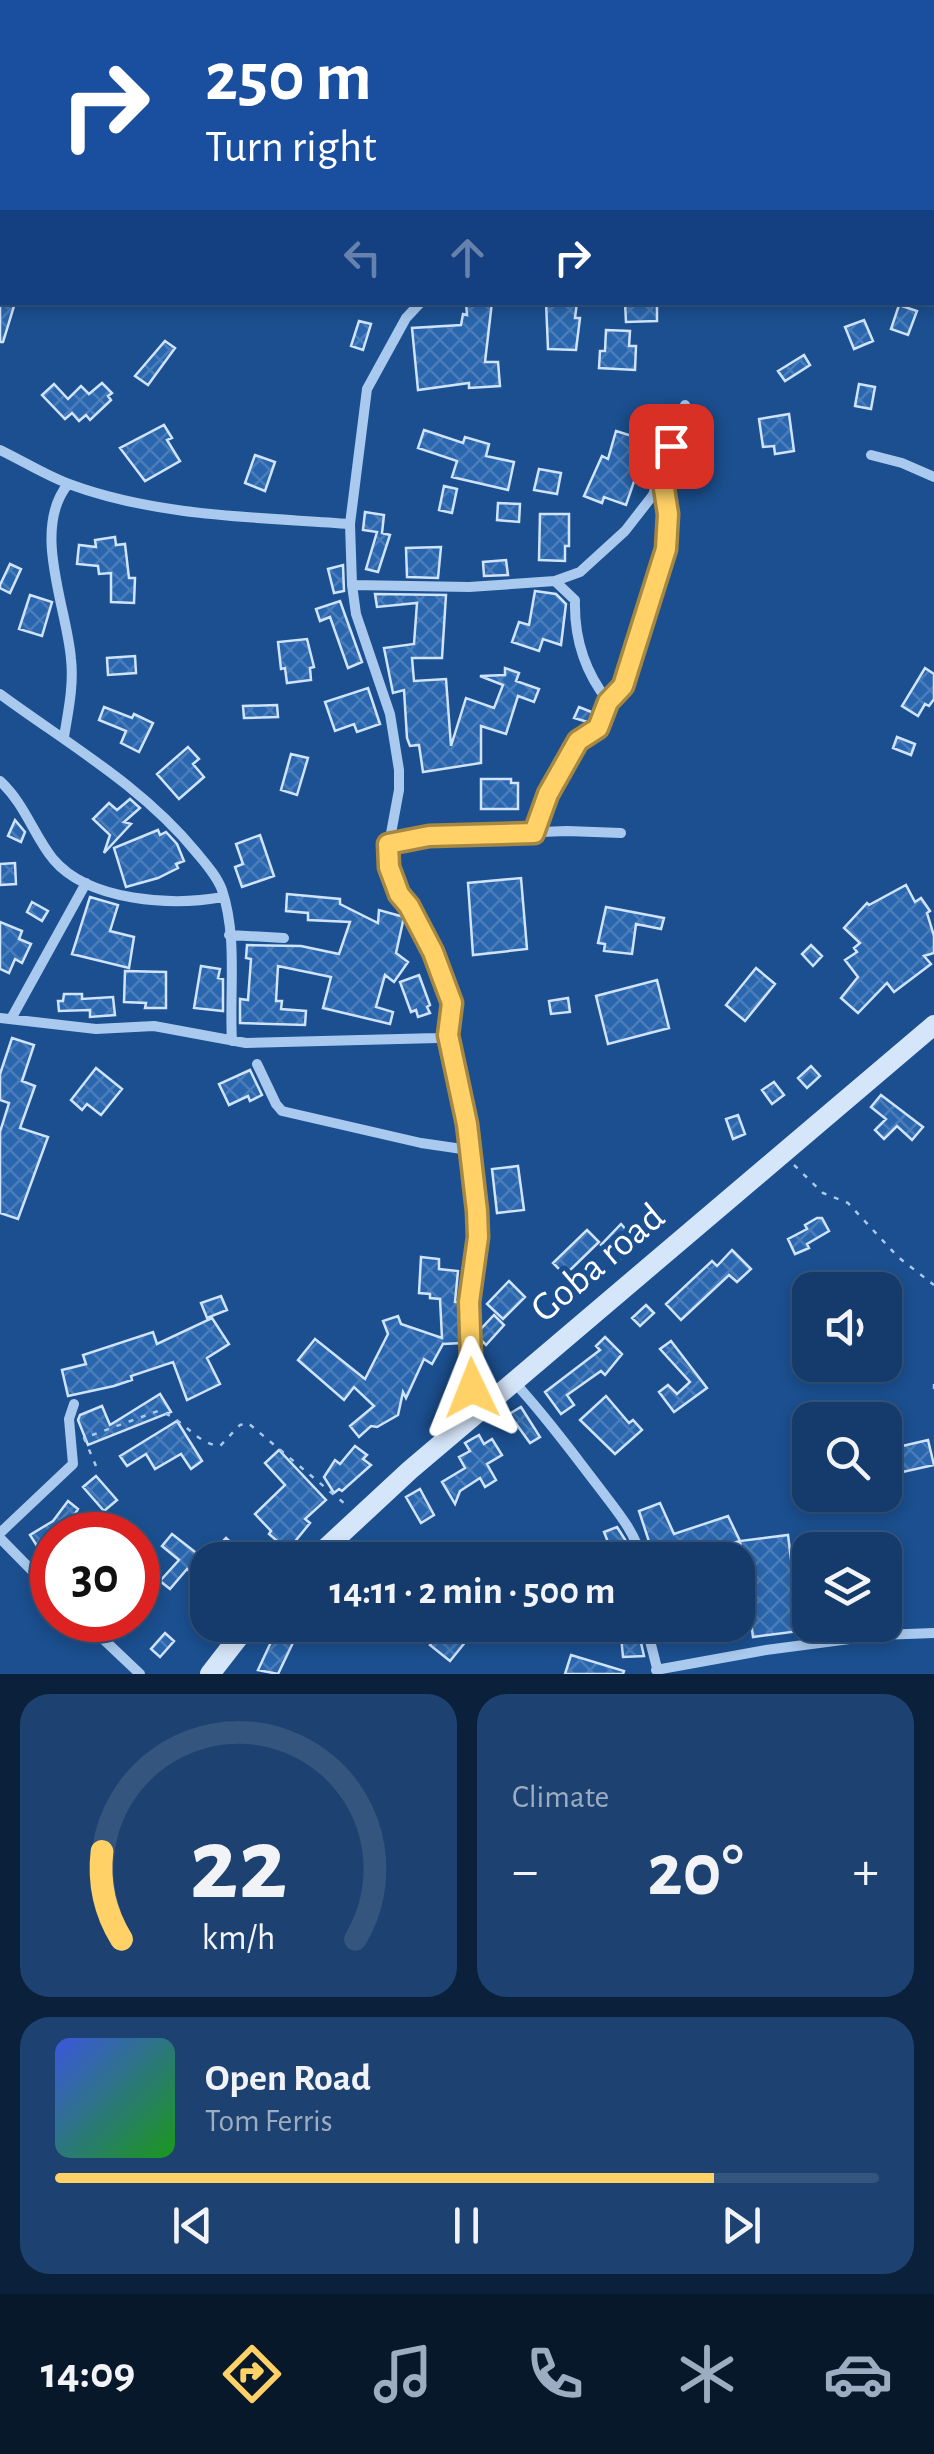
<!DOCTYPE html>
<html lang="en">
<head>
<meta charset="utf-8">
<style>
	:root { --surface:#143b6b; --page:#1d4271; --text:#f1f3f6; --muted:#9dadc1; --line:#33557e; --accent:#ffd166 }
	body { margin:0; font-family:"Alegreya Sans",sans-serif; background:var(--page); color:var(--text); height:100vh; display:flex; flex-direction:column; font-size:38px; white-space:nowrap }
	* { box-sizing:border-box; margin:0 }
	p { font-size:32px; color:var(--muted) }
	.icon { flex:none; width:55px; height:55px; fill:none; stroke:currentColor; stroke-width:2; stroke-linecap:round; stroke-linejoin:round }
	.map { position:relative; height:1674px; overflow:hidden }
	.sheet { display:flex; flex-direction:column; gap:20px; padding:20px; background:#0b203b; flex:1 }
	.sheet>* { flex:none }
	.guide { position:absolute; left:0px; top:0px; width:935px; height:305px; box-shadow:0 5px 15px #0003,0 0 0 2px var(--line); background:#1a4fa0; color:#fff; overflow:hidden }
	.fabs { position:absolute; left:792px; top:1272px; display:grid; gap:20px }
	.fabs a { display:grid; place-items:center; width:110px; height:110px; border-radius:20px; background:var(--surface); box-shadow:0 5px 15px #0003,0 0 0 2px var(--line); font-size:50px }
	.speed { position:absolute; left:30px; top:1512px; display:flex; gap:20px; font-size:50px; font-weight:700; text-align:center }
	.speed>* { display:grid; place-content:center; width:130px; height:130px; border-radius:50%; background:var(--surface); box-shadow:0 5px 15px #0003,0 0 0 2px var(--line); line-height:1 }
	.speed .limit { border:15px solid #d22; background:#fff; color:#111 }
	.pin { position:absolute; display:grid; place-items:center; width:85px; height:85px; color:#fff; margin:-42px; border-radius:20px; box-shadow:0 5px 15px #0006 }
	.me { position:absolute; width:110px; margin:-55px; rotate:358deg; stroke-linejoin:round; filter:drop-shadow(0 0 8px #0008) }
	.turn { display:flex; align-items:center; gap:35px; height:210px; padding:0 40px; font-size:45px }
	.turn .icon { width:130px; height:130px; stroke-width:2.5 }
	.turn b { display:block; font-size:70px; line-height:85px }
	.lanes { display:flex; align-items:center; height:95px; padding:0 40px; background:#0003; justify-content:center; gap:50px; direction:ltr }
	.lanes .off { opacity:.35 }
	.big { font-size:75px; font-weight:600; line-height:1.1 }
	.sheet .tile { flex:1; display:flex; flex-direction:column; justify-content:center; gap:15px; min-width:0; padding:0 35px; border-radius:30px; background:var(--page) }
	.sheet .dial { align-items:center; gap:0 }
	.dial svg { height:260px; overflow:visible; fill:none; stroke:var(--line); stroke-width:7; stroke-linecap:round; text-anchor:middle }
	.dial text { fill:var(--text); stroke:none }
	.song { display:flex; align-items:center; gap:30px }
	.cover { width:120px; height:120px; border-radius:15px; background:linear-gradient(135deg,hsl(230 70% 55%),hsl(120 70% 35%)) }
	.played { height:10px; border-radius:5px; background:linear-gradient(90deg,var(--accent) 80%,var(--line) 80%) }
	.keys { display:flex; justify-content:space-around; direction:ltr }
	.heat { display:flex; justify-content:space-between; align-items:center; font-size:55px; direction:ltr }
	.sheet .tiles { flex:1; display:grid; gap:20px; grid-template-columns:1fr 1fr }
	.tile:last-child { grid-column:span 2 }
	.trip { position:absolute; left:190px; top:1542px; width:565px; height:100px; border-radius:30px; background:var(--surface); box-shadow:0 5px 15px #0003,0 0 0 2px var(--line); font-weight:600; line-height:100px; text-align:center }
	.tab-bar { display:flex; height:160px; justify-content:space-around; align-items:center; background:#08182b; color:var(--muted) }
	.tab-bar .icon { width:70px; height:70px }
	.tab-bar .current { color:var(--accent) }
	.tab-bar b { font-size:45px; color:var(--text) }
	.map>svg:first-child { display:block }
	.building { fill:url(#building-cross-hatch); stroke:#cfe3fa; stroke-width:2.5 }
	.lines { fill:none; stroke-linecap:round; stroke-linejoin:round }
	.path { stroke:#a9c9ee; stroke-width:2.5; stroke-dasharray:5 8; stroke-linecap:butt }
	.minor { stroke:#a9c9ee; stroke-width:10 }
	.secondary { stroke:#d6e6fa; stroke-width:20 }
	.route-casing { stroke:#a68842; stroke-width:25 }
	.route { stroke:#ffd166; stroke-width:18 }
	.labels { text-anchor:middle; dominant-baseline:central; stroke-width:10; stroke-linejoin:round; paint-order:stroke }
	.street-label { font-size:40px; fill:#fff; stroke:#1b4f8f }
</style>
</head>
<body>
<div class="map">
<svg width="934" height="1674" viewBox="0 0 934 1674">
	<defs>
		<pattern id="building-cross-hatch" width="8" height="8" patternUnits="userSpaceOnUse" patternTransform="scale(2.5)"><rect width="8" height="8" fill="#2a66ad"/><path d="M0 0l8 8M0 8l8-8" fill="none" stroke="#4a7db9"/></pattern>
	</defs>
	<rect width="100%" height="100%" fill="#1b4f8f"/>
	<path class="building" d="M0 301 14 306 3 342H0Z
		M466 302H492L485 362H498L500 386 469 388V383L418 390 412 328 461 325 463 314 467 315Z
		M546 302H577L575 318H580L576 350 548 349Z
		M625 302H657V321L626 322Z
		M899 305 917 311 908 335 891 329Z
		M864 320 873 341 854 349 845 327Z
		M359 321 371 324 363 350 351 346Z
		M606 330 630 331 629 346H636L635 370 599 368 600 351H605Z
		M165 341 175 348 148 385 135 376Z
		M804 355 810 365 785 381 778 371Z
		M102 383 112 393 108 396 111 400 90 420 86 415 79 421 72 413 65 419 42 395 54 384 68 399 81 386 89 394Z
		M859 384 875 387 871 409 855 406Z
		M789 414 794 451 775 454 774 446 763 447 759 419Z
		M696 419 708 430 695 444 684 434Z
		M164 425 172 438 167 440 180 461 145 481 120 448Z
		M424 430 463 443 465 437 489 444 486 456 514 462 508 490 452 477 457 461 418 448Z
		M616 431 642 439 633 468 638 470 626 505 604 497 602 503 584 496 602 456 608 459Z
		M255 455 275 462 265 491 245 483Z
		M675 462 695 468 688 487 671 481Z
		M539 469 561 473 557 494 534 490Z
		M444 486 457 489 452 513 439 510Z
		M498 503 520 504 519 522 497 520Z
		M365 512 384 515 382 533 390 535 378 572 366 569 377 532 363 530Z
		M540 514H569V546H565V561L539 560Z
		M115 537 116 545 125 544 129 578H135L134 603 111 602V573L99 574 98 566 77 564 79 545 96 547 95 540Z
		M441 547 438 578 407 577 406 548Z
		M506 560 508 575 484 576 483 562Z
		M10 564 21 569 10 593 0 588V585Z
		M343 565 344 591 334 593 328 569Z
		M535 591 556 594 566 604 561 645 543 639 539 651 512 642 519 622 529 625Z
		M375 594 446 595 442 658H412L414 681 446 679 451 746 466 698 494 708 503 685 480 676 505 675V668L519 673 516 681 539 689 534 702 518 696 506 734 481 726V763L423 772 419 745 410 746 407 738 404 690 393 693 384 648 414 644 417 603 377 607Z
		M30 595 52 602 42 636 19 629Z
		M340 601 362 662 348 668 330 617 320 621 316 609Z
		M307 639 314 667 310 668 311 680 287 683 285 668 281 669 278 642Z
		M135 656 136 673 108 675 107 658Z
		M925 668 934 674V699L929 706 925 704 918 716 902 706Z
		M368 688 380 724 357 732 354 724 335 731 325 702Z
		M277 705 278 717 244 718 243 706Z
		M104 707 132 718 134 714 153 723 139 752 121 743 126 731 99 720Z
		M579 707 594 713 591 723 574 718Z
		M897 737 915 744 911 755 893 748Z
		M188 747 199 759 193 764 204 777 179 799 157 774Z
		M291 754 308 758 297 795 281 790Z
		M481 779H511V783H518V809H481Z
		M130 799 140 808 124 822 131 824 104 853 110 835 93 819 109 803 117 810Z
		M15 820 25 832 21 842 8 836Z
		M158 830 160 835 166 832 177 844 184 861 176 864 178 868 158 878 126 887 114 848Z
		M260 835 274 876 242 887 235 867 243 864 236 844Z
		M15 863 16 884 0 885V864Z
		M521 878 527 949 473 955 468 883Z
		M906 885 915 902 921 898 930 911 927 913 934 936V953L924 956 931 964 894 992 887 983 858 1013 841 998 858 977 845 960 857 952 854 948 860 943 844 928 867 903 869 905Z
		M287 894 340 899V904L378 923 379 910 404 917 396 953 408 962 394 982 385 975 376 1007 393 1012 390 1024 323 1008 331 977 278 966 276 1001H282L281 1009 306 1011 305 1025 240 1023V999L248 1000 251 959 246 958 247 945 301 946 339 954 350 922 308 920V913L286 911Z
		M90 897 118 905 110 931 134 937 129 968 72 954Z
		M32 902 48 911 42 921 27 912Z
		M606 907 664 918 661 929 636 924 632 954 604 951 605 944 598 943Z
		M0 922 22 931 19 939 31 944 22 963 15 959 9 973 0 969Z
		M811 945 822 956 813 966 802 954Z
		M201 966 220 969 218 978 223 979V1011L194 1008Z
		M756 968 775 984 745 1021 726 1005Z
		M125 971 166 972V1008H145L146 1003 124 1002Z
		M419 975 430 1005 427 1007 430 1013 418 1017 416 1010 411 1012 400 982Z
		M657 980 669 1028 608 1044 596 996Z
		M64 994H82V999L113 997 115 1015 90 1017V1010L59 1011 58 1001H63Z
		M568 998 570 1012 551 1014 549 1001Z
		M12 1038 34 1045 22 1081 35 1086 20 1128 48 1137 18 1219 0 1213V1132L9 1103 0 1100V1074Z
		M811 1066 820 1076 807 1088 798 1078Z
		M96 1068 122 1089 101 1115 87 1104 82 1110 71 1100Z
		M250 1070 262 1095 250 1101 248 1096 229 1105 219 1084Z
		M774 1082 784 1095 772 1104 762 1090Z
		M881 1095 923 1127 912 1140 897 1126 884 1139 875 1130 886 1119 871 1107Z
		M738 1115 745 1134 733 1139 726 1119Z
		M518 1166 524 1210 497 1213 492 1169Z
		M817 1218H822L829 1231 807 1244 809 1248 795 1254 788 1239 807 1229 805 1225Z
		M621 1224 636 1241 619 1260 601 1245Z
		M587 1230 599 1242 565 1275 553 1263Z
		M732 1250 751 1269 737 1282 729 1275 681 1320 666 1304 712 1261 717 1266Z
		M421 1257 439 1259V1269L458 1271 455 1302H460L462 1343 443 1344 432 1364 424 1359 406 1398 403 1392 398 1415 377 1427 371 1426 359 1437 350 1426 374 1406 354 1387 344 1400 298 1360 315 1339 365 1379 388 1334 383 1321 398 1316 401 1324 442 1338 440 1299 430 1298V1294L419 1293Z
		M509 1281 525 1297 503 1319 487 1304Z
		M221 1296 227 1310 207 1318 201 1303Z
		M646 1305 654 1313 640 1326 632 1318Z
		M494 1315 504 1325 486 1345 479 1338V1331Z
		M212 1318 229 1344 207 1358 220 1384 187 1400 173 1362 131 1376 132 1380 114 1386 68 1396 62 1370 86 1364 83 1355 153 1332 157 1344Z
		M605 1337 622 1354 605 1375 601 1371 567 1395 574 1405 561 1414 545 1392 600 1350 596 1346Z
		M671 1341 707 1388 674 1412 659 1392 668 1385 677 1394 690 1382 660 1349Z
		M160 1394 171 1412 88 1445 78 1420 80 1415 102 1406 110 1425Z
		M606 1396 629 1423 633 1420 642 1430 615 1454 580 1420Z
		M521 1407 540 1437 530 1443 509 1414Z
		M177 1421 202 1461 191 1469 181 1454 155 1469 146 1454 127 1466 120 1456Z
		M479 1435 484 1444 492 1439 502 1455 487 1464 496 1480 485 1487 480 1478 460 1491 455 1504 442 1482 465 1468 459 1457 470 1451 465 1443Z
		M928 1440 934 1465 889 1475 885 1450Z
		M355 1446 367 1455 363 1459 371 1465 342 1491 339 1489 334 1493 324 1477 335 1460 340 1464Z
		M279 1450 326 1500 305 1519 310 1523 288 1550 269 1534 271 1531 255 1514 285 1485 265 1463Z
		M96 1476 117 1500 104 1511 83 1487Z
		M420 1489 434 1515 421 1523 406 1497Z
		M68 1501 78 1509 67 1527 37 1546 30 1535 53 1521Z
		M660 1503 674 1534 728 1516 740 1541 678 1560H655L639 1511Z
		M617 1527 626 1541 610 1547 604 1532Z
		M172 1534 208 1562V1588L187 1569 170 1589 160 1581 179 1560 162 1546Z
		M788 1535 800 1631 753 1637 740 1541Z
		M226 1538 250 1560H205Z
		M272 1625H288L299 1630 278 1674 258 1670 271 1642 265 1639Z
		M446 1625H479L450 1661 430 1645Z
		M620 1625H637L644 1656 623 1657Z
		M165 1633 174 1641 160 1657 151 1649Z
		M571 1655 624 1671 623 1674H565Z"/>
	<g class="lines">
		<path class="path" d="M794 1165 823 1193 848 1203 898 1257 934 1285
			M934 1384V1397
			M96 1466 84 1438 158 1411C183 1417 194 1443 220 1446L240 1425 248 1423 345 1504"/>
		<path class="minor" d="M20 0 21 2
			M479 0V2
			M655 0 656 2
			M369 2 377 0
			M0 6 3 0
			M421 302 406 318 367 389 350 524 352 585 356 614 390 714 399 770V790L387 855 389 867 399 895 409 906 433 952 452 1003 449 1035 467 1125 477 1211 478 1237 469 1302 473 1416
			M0 450C23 461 45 475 69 484 158 517 257 517 350 524
			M871 455 902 463 934 477
			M555 581 575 600C574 637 585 672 608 701
			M352 585 469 587 555 581 580 572 625 531 653 495 685 405
			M0 694C68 744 142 786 196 852 205 863 217 876 222 890 238 938 229 992 232 1041
			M64 737C68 712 74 685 71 659 67 607 31 530 68 484
			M0 781C25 804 33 834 53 859 89 902 173 906 223 897
			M534 833 548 794 578 741 598 729 608 701 623 686 666 549 667 514 662 477
			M388 844 429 836 567 831 621 833
			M229 935 284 938
			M0 1018 96 1029 154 1026 246 1043 438 1038 449 1035
			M11 1019 86 883
			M257 1064 276 1104 282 1111 421 1143 469 1150
			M514 1382C545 1415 571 1451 598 1486 616 1510 635 1531 642 1560
			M0 1533 73 1464 69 1419 74 1404
			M0 1538 52 1591
			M83 1620 140 1674
			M646 1625 658 1672
			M656 1670 766 1650 880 1635 934 1633"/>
		<path class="secondary" d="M313 1560 410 1470 934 1025
			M210 1674 248 1625"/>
	</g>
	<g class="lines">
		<defs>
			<path id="route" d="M472 1388 469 1302 478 1237 477 1211 467 1124 448 1035 452 1003 433 952 409 906 399 894 389 867 388 844 429 836 534 833 548 794 578 741 598 728 608 702 623 686 666 549 668 514 662 476 671 446"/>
		</defs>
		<use href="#route" class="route-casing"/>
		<use href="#route" class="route"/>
	</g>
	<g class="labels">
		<g class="street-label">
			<text transform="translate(598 1263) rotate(-40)">Goba road</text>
		</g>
	</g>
</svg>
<div class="fabs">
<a><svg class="icon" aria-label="sound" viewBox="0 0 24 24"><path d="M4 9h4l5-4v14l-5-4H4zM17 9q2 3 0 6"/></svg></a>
<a><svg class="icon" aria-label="search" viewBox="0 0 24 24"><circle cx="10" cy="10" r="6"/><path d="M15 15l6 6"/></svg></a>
<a><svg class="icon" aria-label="layers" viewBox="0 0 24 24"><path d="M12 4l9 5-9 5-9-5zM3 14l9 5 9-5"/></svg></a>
</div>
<div class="speed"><div class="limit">30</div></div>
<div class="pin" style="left:671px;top:446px;background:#d93025"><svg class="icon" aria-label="arrive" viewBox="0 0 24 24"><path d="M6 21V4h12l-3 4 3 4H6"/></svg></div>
<svg class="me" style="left:472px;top:1388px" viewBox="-20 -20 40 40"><path d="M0-17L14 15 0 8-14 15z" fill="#ffd166" stroke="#fff" stroke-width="4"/></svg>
<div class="trip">14:11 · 2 min · 500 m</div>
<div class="guide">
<div class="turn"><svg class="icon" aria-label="right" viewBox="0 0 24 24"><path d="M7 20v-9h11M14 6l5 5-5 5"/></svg><div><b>250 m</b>Turn right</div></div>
<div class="lanes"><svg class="icon off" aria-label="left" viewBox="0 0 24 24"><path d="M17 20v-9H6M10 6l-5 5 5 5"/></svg><svg class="icon off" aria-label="ahead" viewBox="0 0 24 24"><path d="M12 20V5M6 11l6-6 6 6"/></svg><svg class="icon" aria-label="right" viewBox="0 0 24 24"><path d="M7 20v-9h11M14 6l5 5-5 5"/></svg></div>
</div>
</div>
<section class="sheet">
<div class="tiles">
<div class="tile dial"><svg viewBox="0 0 100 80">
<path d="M14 69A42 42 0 1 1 86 69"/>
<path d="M14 69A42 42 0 0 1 8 42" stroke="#ffd166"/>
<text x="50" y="56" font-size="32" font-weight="700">22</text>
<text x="50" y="72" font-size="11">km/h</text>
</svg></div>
<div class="tile"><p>Climate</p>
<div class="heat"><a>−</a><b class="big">20°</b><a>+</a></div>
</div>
<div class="tile">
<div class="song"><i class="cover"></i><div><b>Open Road</b><p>Tom Ferris</p></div></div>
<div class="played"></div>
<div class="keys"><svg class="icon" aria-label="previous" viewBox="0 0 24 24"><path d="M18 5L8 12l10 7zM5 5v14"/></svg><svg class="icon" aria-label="pause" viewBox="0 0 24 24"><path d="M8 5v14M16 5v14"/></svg><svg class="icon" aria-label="next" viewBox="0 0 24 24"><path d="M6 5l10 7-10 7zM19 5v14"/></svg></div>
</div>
</div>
</section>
<nav class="tab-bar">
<b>14:09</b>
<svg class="icon current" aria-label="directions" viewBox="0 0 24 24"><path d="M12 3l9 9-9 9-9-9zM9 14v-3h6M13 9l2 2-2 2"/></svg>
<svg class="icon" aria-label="music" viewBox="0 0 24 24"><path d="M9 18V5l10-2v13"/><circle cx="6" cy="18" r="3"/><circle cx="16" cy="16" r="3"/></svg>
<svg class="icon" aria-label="phone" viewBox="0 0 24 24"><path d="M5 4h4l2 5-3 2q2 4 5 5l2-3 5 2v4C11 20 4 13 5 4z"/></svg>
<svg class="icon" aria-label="climate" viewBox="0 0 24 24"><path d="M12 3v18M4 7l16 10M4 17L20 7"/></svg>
<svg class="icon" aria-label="car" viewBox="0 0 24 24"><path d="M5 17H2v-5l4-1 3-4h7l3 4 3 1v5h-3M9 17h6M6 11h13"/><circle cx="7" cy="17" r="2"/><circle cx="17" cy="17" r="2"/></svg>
</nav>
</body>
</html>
